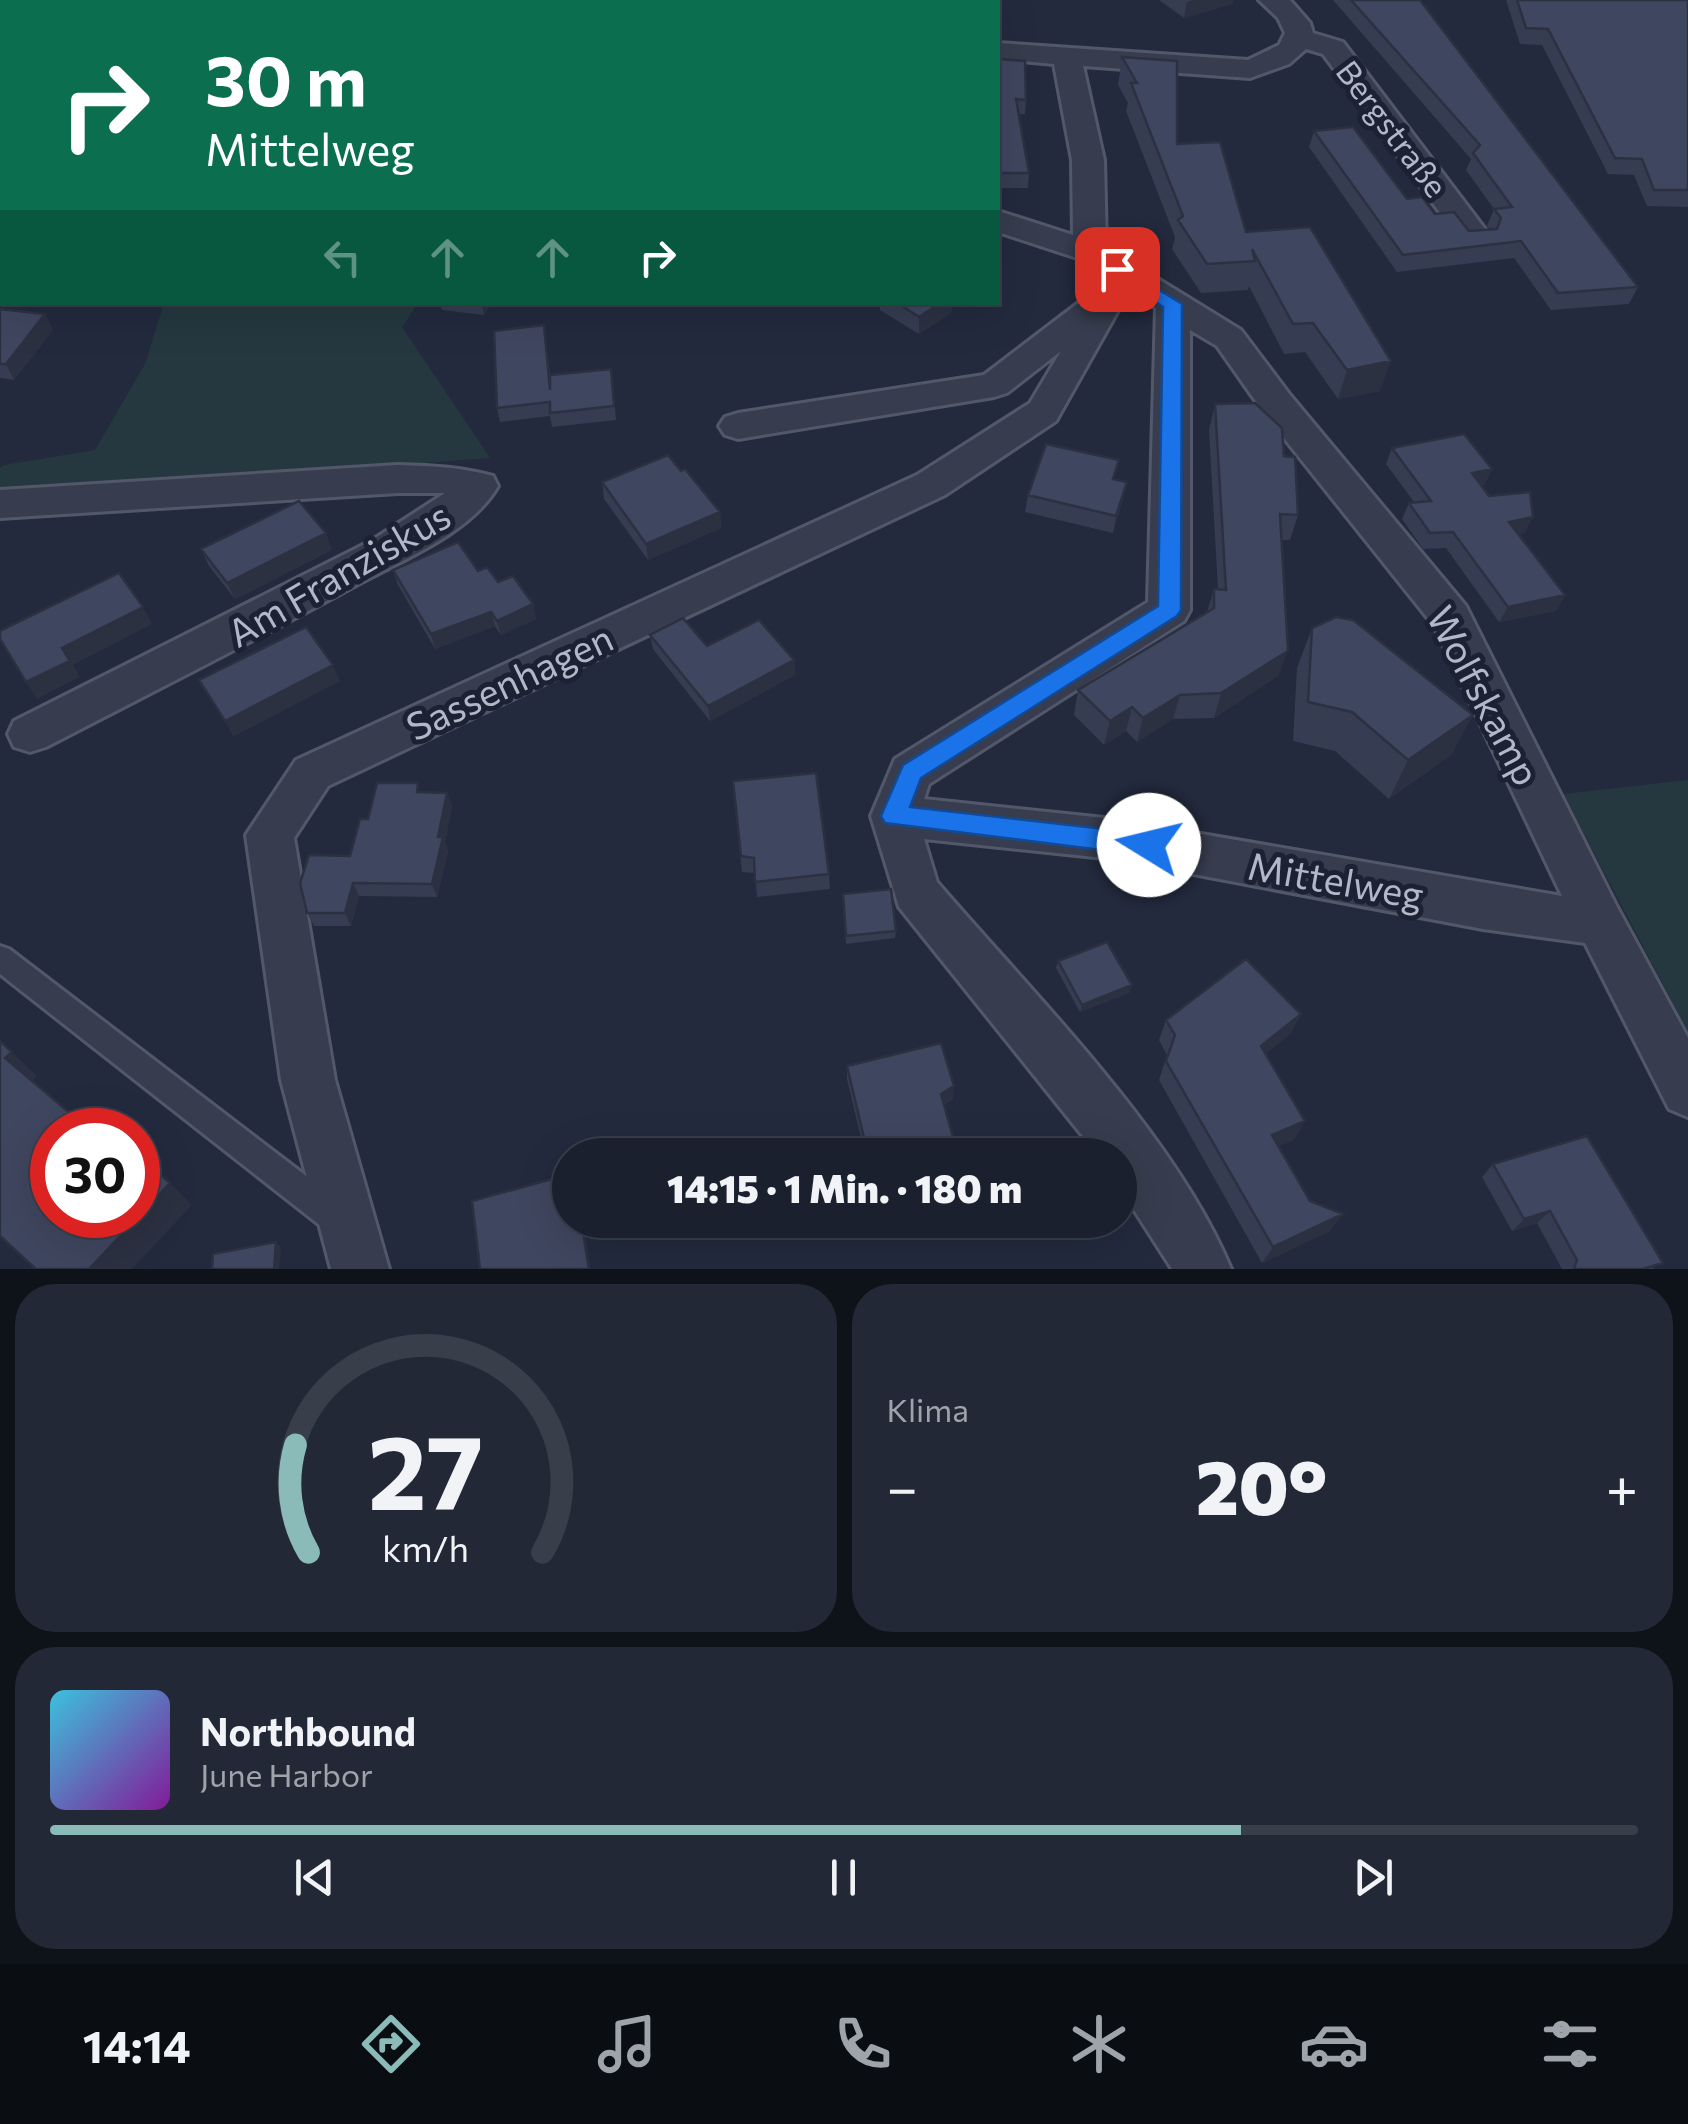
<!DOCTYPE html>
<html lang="de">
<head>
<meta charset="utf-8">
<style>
	:root { --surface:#1a202e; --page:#232836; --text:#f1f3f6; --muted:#9fa3aa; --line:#383e4a; --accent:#8bbbb9 }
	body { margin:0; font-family:Commissioner,sans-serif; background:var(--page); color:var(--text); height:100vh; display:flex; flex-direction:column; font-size:38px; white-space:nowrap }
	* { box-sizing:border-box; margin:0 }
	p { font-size:32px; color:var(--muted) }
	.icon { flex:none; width:55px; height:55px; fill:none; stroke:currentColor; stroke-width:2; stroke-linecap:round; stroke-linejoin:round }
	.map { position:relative; height:1269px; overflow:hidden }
	.sheet { display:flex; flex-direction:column; gap:15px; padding:15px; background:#0e1219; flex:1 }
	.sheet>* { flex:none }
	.guide { position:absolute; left:0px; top:0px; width:1000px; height:305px; box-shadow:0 10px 40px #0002,0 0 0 2px var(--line); background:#0b6e4f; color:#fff; overflow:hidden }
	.speed { position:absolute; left:30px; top:1108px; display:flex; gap:20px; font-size:50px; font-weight:700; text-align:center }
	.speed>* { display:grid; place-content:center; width:130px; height:130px; border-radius:50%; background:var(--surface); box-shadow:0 10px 40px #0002,0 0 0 2px var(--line); line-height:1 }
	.speed .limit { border:15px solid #d22; background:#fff; color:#111 }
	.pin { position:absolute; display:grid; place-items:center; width:85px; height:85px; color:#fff; margin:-42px; border-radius:20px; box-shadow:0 5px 15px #0006 }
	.me { position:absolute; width:110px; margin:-55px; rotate:279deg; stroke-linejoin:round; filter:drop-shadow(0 0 8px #0008) }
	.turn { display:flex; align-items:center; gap:35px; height:210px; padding:0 40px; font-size:45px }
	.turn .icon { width:130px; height:130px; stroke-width:2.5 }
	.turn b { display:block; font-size:70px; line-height:85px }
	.lanes { display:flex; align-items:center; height:95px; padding:0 40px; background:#0003; justify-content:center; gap:50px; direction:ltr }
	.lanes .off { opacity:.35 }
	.big { font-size:75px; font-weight:800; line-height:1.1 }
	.sheet .widget { flex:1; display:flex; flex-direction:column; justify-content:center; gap:15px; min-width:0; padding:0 35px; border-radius:40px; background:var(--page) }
	.sheet .dial { align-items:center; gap:0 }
	.dial svg { height:260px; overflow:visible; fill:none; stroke:var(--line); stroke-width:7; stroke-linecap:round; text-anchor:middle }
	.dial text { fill:var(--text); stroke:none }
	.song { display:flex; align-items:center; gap:30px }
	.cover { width:120px; height:120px; border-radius:15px; background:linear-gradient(135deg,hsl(190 70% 55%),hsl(290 70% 35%)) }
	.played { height:10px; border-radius:5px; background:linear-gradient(90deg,var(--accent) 75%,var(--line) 75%) }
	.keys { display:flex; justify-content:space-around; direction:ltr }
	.heat { display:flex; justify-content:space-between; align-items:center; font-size:55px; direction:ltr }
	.sheet .tiles { flex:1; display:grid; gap:15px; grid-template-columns:1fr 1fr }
	.widget:last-child { grid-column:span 2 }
	.trip { position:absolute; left:552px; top:1138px; width:585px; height:100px; border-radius:50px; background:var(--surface); box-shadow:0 10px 40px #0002,0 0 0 2px var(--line); font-weight:800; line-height:100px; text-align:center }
	.tab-bar { display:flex; height:160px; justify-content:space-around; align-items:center; background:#0a0d12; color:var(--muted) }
	.tab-bar .icon { width:70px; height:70px }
	.tab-bar .on { color:var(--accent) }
	.tab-bar b { font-size:45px; color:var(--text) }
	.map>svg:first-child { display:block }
	.green { fill:#25383f }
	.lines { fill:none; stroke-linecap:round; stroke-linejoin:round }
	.service-casing { stroke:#525869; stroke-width:6 }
	.minor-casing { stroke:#525869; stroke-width:6 }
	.service { fill:#373d4e; fill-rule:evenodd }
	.minor { fill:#373d4e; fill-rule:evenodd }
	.wall { fill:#363c52 }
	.shaded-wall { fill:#2c3142 }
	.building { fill:#3f465f; stroke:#2c3142; stroke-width:2.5 }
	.route { fill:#1a73e8; stroke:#114b97; stroke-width:2.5 }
	.labels { text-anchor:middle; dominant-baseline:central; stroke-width:10; stroke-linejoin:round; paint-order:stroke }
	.far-street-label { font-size:32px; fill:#b3b8c9; stroke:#1c2233 }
	.street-label { font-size:38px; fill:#b3b8c9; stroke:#1c2233 }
</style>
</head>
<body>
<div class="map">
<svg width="1688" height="1269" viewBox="0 0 1688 1269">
	<rect width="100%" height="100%" fill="#232a3e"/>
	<path class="green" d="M164 303H418L402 327 490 458 0 495V468L4 465 95 450 145 364Z
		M1688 780V1032L1563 794Z"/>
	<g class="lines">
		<defs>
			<path id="service" d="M0 946 9 949 348 1208 352 1219 348 1230 337 1234 326 1230 0 974Z"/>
			<path id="minor" d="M177 0H216L218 2H179Z
				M705 0H741L743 2H707Z
				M1259 0H1290L1310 23 1313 33 1343 42 1491 237 1487 244H1463L1323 54 1306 49 1289 64 1250 78 1083 66 1104 160 1106 247 1241 330 1290 395 1466 606 1617 907 1688 1038V1117L1669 1109 1585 943 1483 929 1114 859 924 839 937 882C1033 994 1175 1134 1231 1269H1172L1120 1188V1155H1098L899 907 871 816 895 759 1148 602 1156 308 1129 291 1056 421 945 495 328 786 294 838 335 1080 389 1269H331L281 1080 246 835 296 760 917 475 1030 403 1061 351 1007 393 994 397 738 439 725 435 719 426 725 417 738 413 984 375 1081 301 1093 298 1102 285 1091 282 1077 258 998 232V211L1073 235 1072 160 1054 64 998 59V43L1248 60 1279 45 1285 33 1278 18ZM1190 330 1217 346 1264 413 1434 626 1562 896 1114 819 924 799 929 784 1184 621 1190 610Z
				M0 79H2V97H0Z
				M398 465C431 466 461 467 493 476L498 486C471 533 402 560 356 585 254 641 150 693 46 747L30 752 14 747 8 734 14 721 371 541 445 493H398L0 518V490Z"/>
		</defs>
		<use href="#service" class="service-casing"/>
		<use href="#minor" class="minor-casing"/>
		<use href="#service" class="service"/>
		<use href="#minor" class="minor"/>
	</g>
	<path class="wall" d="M337 0H509L506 2 385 1 352 2Z
		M863 0H898L896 2Z
		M1159 0H1233L1232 4 1184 18Z
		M1333 0H1420L1638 287 1629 304 1551 310 1514 258 1397 272 1309 147 1314 131 1407 199 1469 231 1490 229 1487 226 1494 209 1466 170 1471 159Z
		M1506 0H1688V207L1647 206 1634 175 1608 174 1542 45 1520 44Z
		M1122 57 1177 144 1246 232 1380 391 1338 399 1305 352 1284 354 1249 286 1248 290 1201 293 1172 249 1175 237 1126 111 1128 103 1118 85Z
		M998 59 1026 100 1025 114H1018L1029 173 1028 188H998Z
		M440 302H492L484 315 442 310Z
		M880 302H952L951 313 919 334 880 310Z
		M0 309 45 314 53 330 14 380 0 378Z
		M544 325 550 375 613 383 616 420 552 427 550 416 500 422 497 408Z
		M1215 404 1284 456 1298 515 1290 540H1282L1279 675 1214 718 1173 719 1137 742 1126 731 1104 745 1074 715 1078 690 1207 612 1214 589H1218L1209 430Z
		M1392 448 1492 469 1484 485 1482 486 1525 533 1519 534 1565 595 1556 611 1499 622 1446 548 1423 549 1402 519 1409 503 1414 502 1386 464Z
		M681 471 720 512 721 528 648 560 604 499 602 482Z
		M1115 479 1127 482 1123 499 1113 533 1025 512 1028 495Z
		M201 549 332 550 235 599 209 566Z
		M393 570 478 571 533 604 536 619 501 635 495 626 435 649 398 585Z
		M1312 628 1452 754 1389 799 1335 751 1293 741 1297 668Z
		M650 635 707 646 794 660 795 675 710 721 653 649Z
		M733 781 829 874 830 889 757 897 755 873 742 872Z
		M422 792 447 793 452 806 445 842 448 851 437 897 359 896 351 926H314L307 913 350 856 368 819Z
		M843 902 896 931 895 938 846 944Z
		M1058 961 1132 985 1129 993 1080 1012 1056 968Z
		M1301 1014 1290 1034 1265 1054 1294 1140 1278 1146 1310 1201 1330 1231 1262 1263 1159 1080 1167 1055 1159 1040 1166 1020Z
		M847 1066 953 1099 944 1105 958 1155H865L847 1079Z
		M1493 1164 1655 1269H1562L1537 1223 1512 1231 1482 1177Z"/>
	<path class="shaded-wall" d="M482 0H509L506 2H483Z
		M1194 0H1233L1232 4 1184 18 1187 2Z
		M481 302H492L484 315Z
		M942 302H952L951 313 919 334V317Z
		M45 314 53 330 14 380 6 364Z
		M1391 361 1380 391 1338 399 1347 370Z
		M1492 469 1484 485 1465 489 1472 473Z
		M1127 482 1123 499 1113 533 1116 516Z
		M720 512 721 528 648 560 646 544Z
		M1533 517 1525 533 1501 538 1509 522Z
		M326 533 332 550 235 599 227 583Z
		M1565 595 1556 611 1499 622 1508 607Z
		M533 604 536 619 501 635 497 621Z
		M143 607 152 624 73 665 80 677 37 699 26 682 62 648Z
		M491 612 495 626 435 649 431 634Z
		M1288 651 1279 675 1214 718 1221 693Z
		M794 660 795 675 710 721 708 706Z
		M333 665 340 681 233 737 225 721Z
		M1180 695 1173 719 1137 742 1143 718Z
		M1132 707 1126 731 1104 745 1110 721Z
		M1473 715 1452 754 1389 799 1408 760Z
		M447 793 452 806 445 842 448 851 437 897 432 884 438 837Z
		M353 883 359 896 351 926 345 913Z
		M1132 985 1129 993 1080 1012 1082 1005Z
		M1301 1014 1290 1034 1251 1066 1261 1046Z
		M12 1052 37 1076 30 1083 5 1058Z
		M954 1086 953 1099 939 1108 941 1094Z
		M1305 1121 1294 1140 1261 1153 1272 1135Z
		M170 1183 192 1205 132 1269H89Z
		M1550 1211 1537 1223 1512 1231 1524 1219Z
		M1343 1214 1330 1231 1262 1263 1273 1247Z
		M581 1220H583L591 1269H589Z
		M276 1242 281 1248 279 1269H274Z"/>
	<path class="building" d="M1351 0H1420L1638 287 1558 293 1521 241 1403 255 1314 131 1353 127 1407 199 1422 197 1435 214 1454 212 1469 231 1497 229 1501 218 1494 209 1512 207 1473 153 1480 145Z
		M1517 0H1688V190H1654L1642 159 1615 158 1548 29 1526 28Z
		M1122 57 1177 61V144L1220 142 1246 232 1310 227 1391 361 1347 370 1313 323 1293 324 1252 249 1255 261 1207 264 1178 220 1183 216 1131 83H1137Z
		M998 59 1025 61 1026 100 1016 99 1029 173H998Z
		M896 302H942L919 317Z
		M0 309 45 314 6 364H0Z
		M544 325 550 390V375L611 369 614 406 550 413V402L497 408 494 331Z
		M1255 403 1282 428 1284 456 1295 457 1298 515 1280 514 1288 651 1221 693 1180 695 1143 718 1132 707 1110 721 1078 690 1214 608V589L1226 590 1215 404Z
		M1464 434 1492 469 1472 473 1489 496 1530 492 1533 517 1509 522 1565 595 1508 607 1453 532 1430 533 1409 503 1431 501 1392 448Z
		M1046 444 1119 460 1113 479 1127 482 1116 516 1028 495Z
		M668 455 681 471 685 469 720 512 646 544 602 482Z
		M299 501 326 533 227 583 201 549Z
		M458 542 478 571 487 567 498 582 513 576 533 604 497 621 491 612 431 634 393 570Z
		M119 573 143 607 62 648 70 661 26 682 0 639V631Z
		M1336 617 1353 620 1473 715 1408 760 1352 712 1308 702 1312 628Z
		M683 618 707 646 759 620 794 660 708 706 650 635Z
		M306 627 333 665 225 721 199 680Z
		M816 773 829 874 755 882 754 858 741 856 733 781Z
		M377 783H418L417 792 447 793 438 837H443L432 884 353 883 345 913H307L300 883 309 855 350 856 360 819H368Z
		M891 889 896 931 846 936 843 894Z
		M1107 942 1132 985 1082 1005 1058 961Z
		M1246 959 1301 1014 1261 1046 1305 1121 1272 1135 1310 1201 1343 1214 1273 1247 1166 1061 1175 1035 1166 1020Z
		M0 1041 12 1052 5 1058 90 1130H52V1215H138V1155L170 1183 89 1269H36L0 1236Z
		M941 1043 954 1086 941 1094 958 1155H868L847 1066Z
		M99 1124 107 1130H92Z
		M1587 1136 1663 1263 1643 1269H1574L1577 1260 1550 1211 1524 1219 1493 1164Z
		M570 1174V1220H581L589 1269H480L472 1201Z
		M276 1242 274 1269H212L213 1254Z"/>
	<path class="route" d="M1117 264 1182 304 1181 610 1177 616 921 778 910 807 1149 834 1158 838 1161 845 1158 853 1149 856 885 823 881 816 903 765 1158 606 1163 307 1111 273V265Z"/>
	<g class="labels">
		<g class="far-street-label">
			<text transform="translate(1393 128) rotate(53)">Bergstraße</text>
		</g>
		<g class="street-label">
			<text transform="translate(338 573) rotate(-30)">Am Franziskus</text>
			<text transform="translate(509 681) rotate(-25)">Sassenhagen</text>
			<text transform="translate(1485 695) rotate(62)">Wolfskamp</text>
			<text transform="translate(1336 879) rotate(10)">Mittelweg</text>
		</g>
	</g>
</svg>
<div class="speed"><div class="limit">30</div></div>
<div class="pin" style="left:1117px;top:269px;background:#d93025"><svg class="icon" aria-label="arrive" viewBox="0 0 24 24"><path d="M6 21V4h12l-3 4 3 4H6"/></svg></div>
<svg class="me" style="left:1149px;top:845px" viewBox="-20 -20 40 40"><circle r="19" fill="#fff"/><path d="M0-13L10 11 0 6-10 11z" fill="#1a73e8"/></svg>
<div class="trip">14:15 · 1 Min. · 180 m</div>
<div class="guide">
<div class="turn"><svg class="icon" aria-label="right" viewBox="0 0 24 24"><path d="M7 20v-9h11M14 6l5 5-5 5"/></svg><div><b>30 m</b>Mittelweg</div></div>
<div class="lanes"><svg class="icon off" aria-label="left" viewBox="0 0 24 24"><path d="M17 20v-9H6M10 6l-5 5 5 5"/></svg><svg class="icon off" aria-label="ahead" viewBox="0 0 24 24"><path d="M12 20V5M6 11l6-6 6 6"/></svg><svg class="icon off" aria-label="ahead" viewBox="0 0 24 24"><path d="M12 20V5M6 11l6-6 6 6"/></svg><svg class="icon" aria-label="right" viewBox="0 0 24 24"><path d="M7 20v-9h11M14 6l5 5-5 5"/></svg></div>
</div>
</div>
<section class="sheet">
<div class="tiles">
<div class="widget dial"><svg viewBox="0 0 100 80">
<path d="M14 69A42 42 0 1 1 86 69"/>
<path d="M14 69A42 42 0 0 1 10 36" stroke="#8bbbb9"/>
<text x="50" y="56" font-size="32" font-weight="700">27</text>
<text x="50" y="72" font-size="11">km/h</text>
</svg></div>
<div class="widget"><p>Klima</p>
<div class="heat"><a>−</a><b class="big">20°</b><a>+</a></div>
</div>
<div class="widget">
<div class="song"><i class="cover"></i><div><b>Northbound</b><p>June Harbor</p></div></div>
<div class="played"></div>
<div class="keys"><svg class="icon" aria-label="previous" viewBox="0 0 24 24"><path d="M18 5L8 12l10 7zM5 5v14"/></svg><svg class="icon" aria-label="pause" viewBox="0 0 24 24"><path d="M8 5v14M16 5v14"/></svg><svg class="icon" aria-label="next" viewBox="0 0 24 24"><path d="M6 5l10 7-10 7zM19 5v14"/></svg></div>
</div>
</div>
</section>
<nav class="tab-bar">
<b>14:14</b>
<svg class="icon on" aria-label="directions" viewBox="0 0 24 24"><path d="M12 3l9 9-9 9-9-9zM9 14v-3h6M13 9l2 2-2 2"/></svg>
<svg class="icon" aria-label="music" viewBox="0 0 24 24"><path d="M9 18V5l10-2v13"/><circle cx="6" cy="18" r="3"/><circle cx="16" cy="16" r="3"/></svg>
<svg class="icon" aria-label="phone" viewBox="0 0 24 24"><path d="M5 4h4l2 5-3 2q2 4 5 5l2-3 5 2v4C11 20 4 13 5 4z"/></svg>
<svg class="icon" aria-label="climate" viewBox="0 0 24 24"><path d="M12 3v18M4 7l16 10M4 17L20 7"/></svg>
<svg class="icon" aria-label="car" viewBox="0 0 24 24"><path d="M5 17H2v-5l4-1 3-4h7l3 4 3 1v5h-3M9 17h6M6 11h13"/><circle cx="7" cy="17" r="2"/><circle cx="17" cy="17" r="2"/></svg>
<svg class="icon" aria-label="filters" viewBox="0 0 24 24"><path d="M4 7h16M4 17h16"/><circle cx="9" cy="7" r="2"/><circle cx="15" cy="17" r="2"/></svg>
</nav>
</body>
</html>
